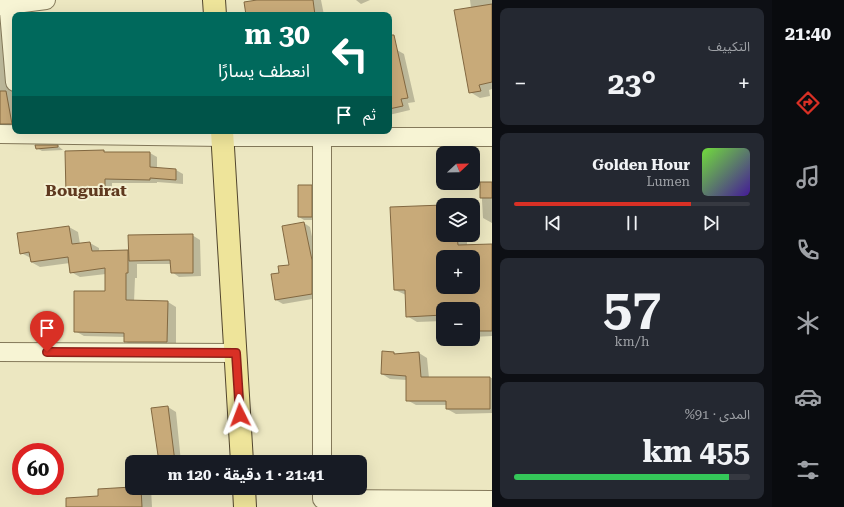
<!DOCTYPE html>
<html lang="ar">
<head>
<meta charset="utf-8">
<style>
	:root { --surface:#171b24; --page:#242831; --text:#f1f3f6; --muted:#9ea1a6; --line:#363941; --accent:#d93025 }
	body { margin:0; font-family:"Roboto Serif","Noto Sans Arabic",serif; background:var(--page); color:var(--text); direction:rtl; height:100vh; display:flex; flex-direction:column; font-size:15px; white-space:nowrap }
	* { box-sizing:border-box; margin:0 }
	p { font-size:13px; color:var(--muted) }
	.icon { flex:none; width:22px; height:22px; fill:none; stroke:currentColor; stroke-width:2; stroke-linecap:round; stroke-linejoin:round }
	.map { position:relative; flex:1; overflow:hidden; direction:ltr }
	.drawer { display:flex; flex-direction:column; gap:8px; padding:8px; background:#0d0f14; width:280px }
	.drawer>* { flex:none }
	.guide { position:absolute; left:12px; top:12px; width:380px; height:122px; border-radius:8px; box-shadow:0 4px 16px #0002; direction:rtl; background:#00695c; color:#fff; overflow:hidden }
	.needle { width:26px; rotate:68deg }
	.fabs { position:absolute; left:436px; top:146px; display:grid; gap:8px }
	.fabs a { display:grid; place-items:center; width:44px; height:44px; border-radius:8px; background:var(--surface); box-shadow:0 4px 16px #0002; font-size:20px }
	.speed { position:absolute; left:12px; top:443px; display:flex; gap:8px; font-size:20px; font-weight:700; text-align:center }
	.speed>* { display:grid; place-content:center; width:52px; height:52px; border-radius:50%; background:var(--surface); box-shadow:0 4px 16px #0002; line-height:1 }
	.speed .limit { border:6px solid #d22; background:#fff; color:#111 }
	.pin { position:absolute; display:grid; place-items:center; width:34px; height:34px; color:#fff; margin:-41px -17px; border-radius:50% 50% 50% 0; rotate:-45deg; box-shadow:0 0 4px #0007 }
	.pin .icon { rotate:45deg }
	.me { position:absolute; width:44px; margin:-22px; rotate:357deg; stroke-linejoin:round; filter:drop-shadow(0 0 3px #0008) }
	.turn { display:flex; align-items:center; gap:14px; height:84px; padding:0 16px; font-size:18px }
	.turn .icon { width:52px; height:52px; stroke-width:2.5 }
	.turn b { display:block; font-size:28px; line-height:34px }
	.then { display:flex; align-items:center; height:38px; padding:0 16px; background:#0003; gap:8px; font-size:15px }
	.big { font-size:30px; font-weight:700; line-height:1.1 }
	.drawer .card { flex:1; display:flex; flex-direction:column; justify-content:center; gap:6px; min-width:0; padding:0 14px; border-radius:8px; background:var(--page) }
	.drawer .dial { align-items:center; gap:0 }
	.dial b { font-size:52px; line-height:1 }
	.song { display:flex; align-items:center; gap:12px }
	.cover { width:48px; height:48px; border-radius:6px; background:linear-gradient(135deg,hsl(100 70% 55%),hsl(260 70% 35%)) }
	.played { height:4px; border-radius:2px; background:linear-gradient(90deg,var(--accent) 75%,var(--line) 75%) }
	.keys { display:flex; justify-content:space-around; direction:ltr }
	.heat { display:flex; justify-content:space-between; align-items:center; font-size:22px; direction:ltr }
	.charge { height:6px; border-radius:3px; background:linear-gradient(90deg,#34c759 91%,var(--line) 0) }
	.trip { position:absolute; left:125px; top:455px; width:242px; height:40px; border-radius:8px; background:var(--surface); box-shadow:0 4px 16px #0002; font-weight:700; line-height:40px; text-align:center; direction:rtl }
	main { display:flex; flex:1; min-height:0 }
	.tabs { display:flex; flex-direction:column; width:72px; justify-content:space-around; align-items:center; background:#090b0e; color:var(--muted) }
	.tabs .icon { width:28px; height:28px }
	.tabs .selected { color:var(--accent) }
	.tabs b { font-size:18px; color:var(--text) }
	.map>svg:first-child { display:block }
	.shadow { fill:#0003; fill-rule:evenodd }
	.building { fill:#c8aa79; stroke:#826841; fill-rule:evenodd }
	.lines { fill:none; stroke-linecap:round; stroke-linejoin:round }
	.minor-casing { stroke:#84795a; stroke-width:20 }
	.major-casing { stroke:#52462e; stroke-width:24 }
	.minor { stroke:#f7f4d4; stroke-width:18 }
	.major { stroke:#eee49a; stroke-width:22 }
	.route-casing { stroke:#8d1f18; stroke-width:10 }
	.route { stroke:#d93025; stroke-width:7 }
	.labels { text-anchor:middle; dominant-baseline:central; stroke-width:4; stroke-linejoin:round; paint-order:stroke }
	.district-label { font-size:16px; font-weight:bold; fill:#5f391f; stroke:#f4f0d1 }
</style>
</head>
<body>
<main>
<nav class="tabs">
<b>21:40</b>
<svg class="icon selected" aria-label="directions" viewBox="0 0 24 24"><path d="M12 3l9 9-9 9-9-9zM9 14v-3h6M13 9l2 2-2 2"/></svg>
<svg class="icon" aria-label="music" viewBox="0 0 24 24"><path d="M9 18V5l10-2v13"/><circle cx="6" cy="18" r="3"/><circle cx="16" cy="16" r="3"/></svg>
<svg class="icon" aria-label="phone" viewBox="0 0 24 24"><path d="M5 4h4l2 5-3 2q2 4 5 5l2-3 5 2v4C11 20 4 13 5 4z"/></svg>
<svg class="icon" aria-label="climate" viewBox="0 0 24 24"><path d="M12 3v18M4 7l16 10M4 17L20 7"/></svg>
<svg class="icon" aria-label="car" viewBox="0 0 24 24"><path d="M5 17H2v-5l4-1 3-4h7l3 4 3 1v5h-3M9 17h6M6 11h13"/><circle cx="7" cy="17" r="2"/><circle cx="17" cy="17" r="2"/></svg>
<svg class="icon" aria-label="filters" viewBox="0 0 24 24"><path d="M4 7h16M4 17h16"/><circle cx="9" cy="7" r="2"/><circle cx="15" cy="17" r="2"/></svg>
</nav>
<section class="drawer">
<div class="card"><p>التكييف</p>
<div class="heat"><a>−</a><b class="big">23°</b><a>+</a></div>
</div>
<div class="card">
<div class="song"><i class="cover"></i><div><b>Golden Hour</b><p>Lumen</p></div></div>
<div class="played"></div>
<div class="keys"><svg class="icon" aria-label="previous" viewBox="0 0 24 24"><path d="M18 5L8 12l10 7zM5 5v14"/></svg><svg class="icon" aria-label="pause" viewBox="0 0 24 24"><path d="M8 5v14M16 5v14"/></svg><svg class="icon" aria-label="next" viewBox="0 0 24 24"><path d="M6 5l10 7-10 7zM19 5v14"/></svg></div>
</div>
<div class="card dial"><b>57</b><p>km/h</p></div>
<div class="card"><p>المدى · 91%</p><b class="big">455 km</b><div class="charge"></div></div>
</section>
<div class="map">
<svg width="492" height="507" viewBox="0 0 492 507">
	<rect width="100%" height="100%" fill="#ece7c1"/>
	<path class="shadow" d="M264 0H321L324 15H247Z
		M356 0H370L361 4Z
		M470 0H492V89L489 90 490 96 480 98 470 92 471 8Z
		M0 16 2 19 15 95V128L0 135Z
		M397 50 404 54 415 102 408 103 410 110 389 115V51Z
		M58 146 63 150 42 151 37 148Z
		M103 151 107 153H150L157 157V168L176 170 183 174V184L157 182V183H112V197L75 198 67 194Z
		M481 183H492V223L483 218Z
		M311 186 316 189V220H304L299 217Z
		M443 206V235H467V246H492V336L473 337V309H443V321L417 322 407 316 406 295 395 290ZM443 257H473V287H443Z
		M304 223 310 227 318 265V298L283 304 276 300 280 274 291 265Z
		M69 227 78 232 80 244 90 243 99 248V252H129L192 235 200 240 201 276 179 277 172 272 171 264H137V278H135L134 302H168L176 307V347H134L125 341V337L84 336 75 331 106 292V274L80 277 71 272 70 263 40 267 31 262V258L21 253 18 234Z
		M394 353 397 355 419 353 427 358 429 378H492V413L456 414 447 409V405H416L407 400V380L390 379 382 374Z
		M168 407 176 412 181 462H160L153 409Z
		M132 477V488H151L152 507H78L100 497 128 488V478Z"/>
	<path class="building" d="M257 0H313L315 15H246L244 2Z
		M492 4V82L479 85 481 91 469 93 454 10Z
		M389 35H394L408 98 401 99 403 106 389 109Z
		M0 91H6L12 124H0Z
		M35 145H58V147L36 149Z
		M104 150V152H150V167L176 169V180L150 178V180L105 179V193L66 194 65 151Z
		M480 182H492V198H480Z
		M298 185H312V217H298Z
		M443 205V235H457L458 245 492 244V331H473V309H443V315L406 317 405 290H394L390 207ZM443 257H473V287H443Z
		M304 222 312 260V294L275 300 271 274 279 273 278 266 289 265 282 226Z
		M69 226 72 244 90 242 92 251 128 250V273H126V300L168 301 167 342H124V333L74 332V291H105V268L70 273 68 257 31 262 29 252 20 254 17 233Z
		M193 234V273H171L170 260 129 261 128 235Z
		M382 351 394 352V354L419 352 421 377H490V409H446V401H406V376L381 374Z
		M168 406 175 462H159L151 408Z
		M132 487V488H141L142 507H66V498L98 496V489Z"/>
	<g class="lines">
		<defs>
			<path id="minor" d="M8 0 15 82
				M0 6 46 0
				M0 134 222 137H492
				M322 137V462
				M0 352 236 353
				M322 488V499L492 500"/>
			<path id="major" d="M214 0 215 15
				M222 131 242 462
				M244 488 245 507"/>
		</defs>
		<use href="#minor" class="minor-casing"/>
		<use href="#major" class="major-casing"/>
		<use href="#minor" class="minor"/>
		<use href="#major" class="major"/>
	</g>
	<g class="lines">
		<defs>
			<path id="route" d="M47 352 236 353 240 415"/>
		</defs>
		<use href="#route" class="route-casing"/>
		<use href="#route" class="route"/>
	</g>
	<g class="labels">
		<g class="district-label">
			<text x="86" y="190">Bouguirat</text>
		</g>
	</g>
</svg>
<div class="fabs">
<a><svg class="needle" viewBox="-14 -14 28 28"><path d="M0-13l5 13h-10z" fill="#e53935"/><path d="M0 13l5-13h-10z" fill="#9ea1a6"/></svg></a>
<a><svg class="icon" aria-label="layers" viewBox="0 0 24 24"><path d="M12 4l9 5-9 5-9-5zM3 14l9 5 9-5"/></svg></a>
<a>+</a>
<a>−</a>
</div>
<div class="speed"><div class="limit">60</div></div>
<div class="pin" style="left:47px;top:352px;background:#d93025"><svg class="icon" aria-label="arrive" viewBox="0 0 24 24"><path d="M6 21V4h12l-3 4 3 4H6"/></svg></div>
<svg class="me" style="left:240px;top:415px" viewBox="-20 -20 40 40"><path d="M0-17L14 15 0 8-14 15z" fill="#d93025" stroke="#fff" stroke-width="4"/></svg>
<div class="trip">21:41 · 1 دقيقة · 120 m</div>
<div class="guide">
<div class="turn"><svg class="icon" aria-label="left" viewBox="0 0 24 24"><path d="M17 20v-9H6M10 6l-5 5 5 5"/></svg><div><b>30 m</b>انعطف يسارًا</div></div>
<div class="then">ثم<svg class="icon" aria-label="arrive" viewBox="0 0 24 24"><path d="M6 21V4h12l-3 4 3 4H6"/></svg></div>
</div>
</div>
</main>
</body>
</html>
